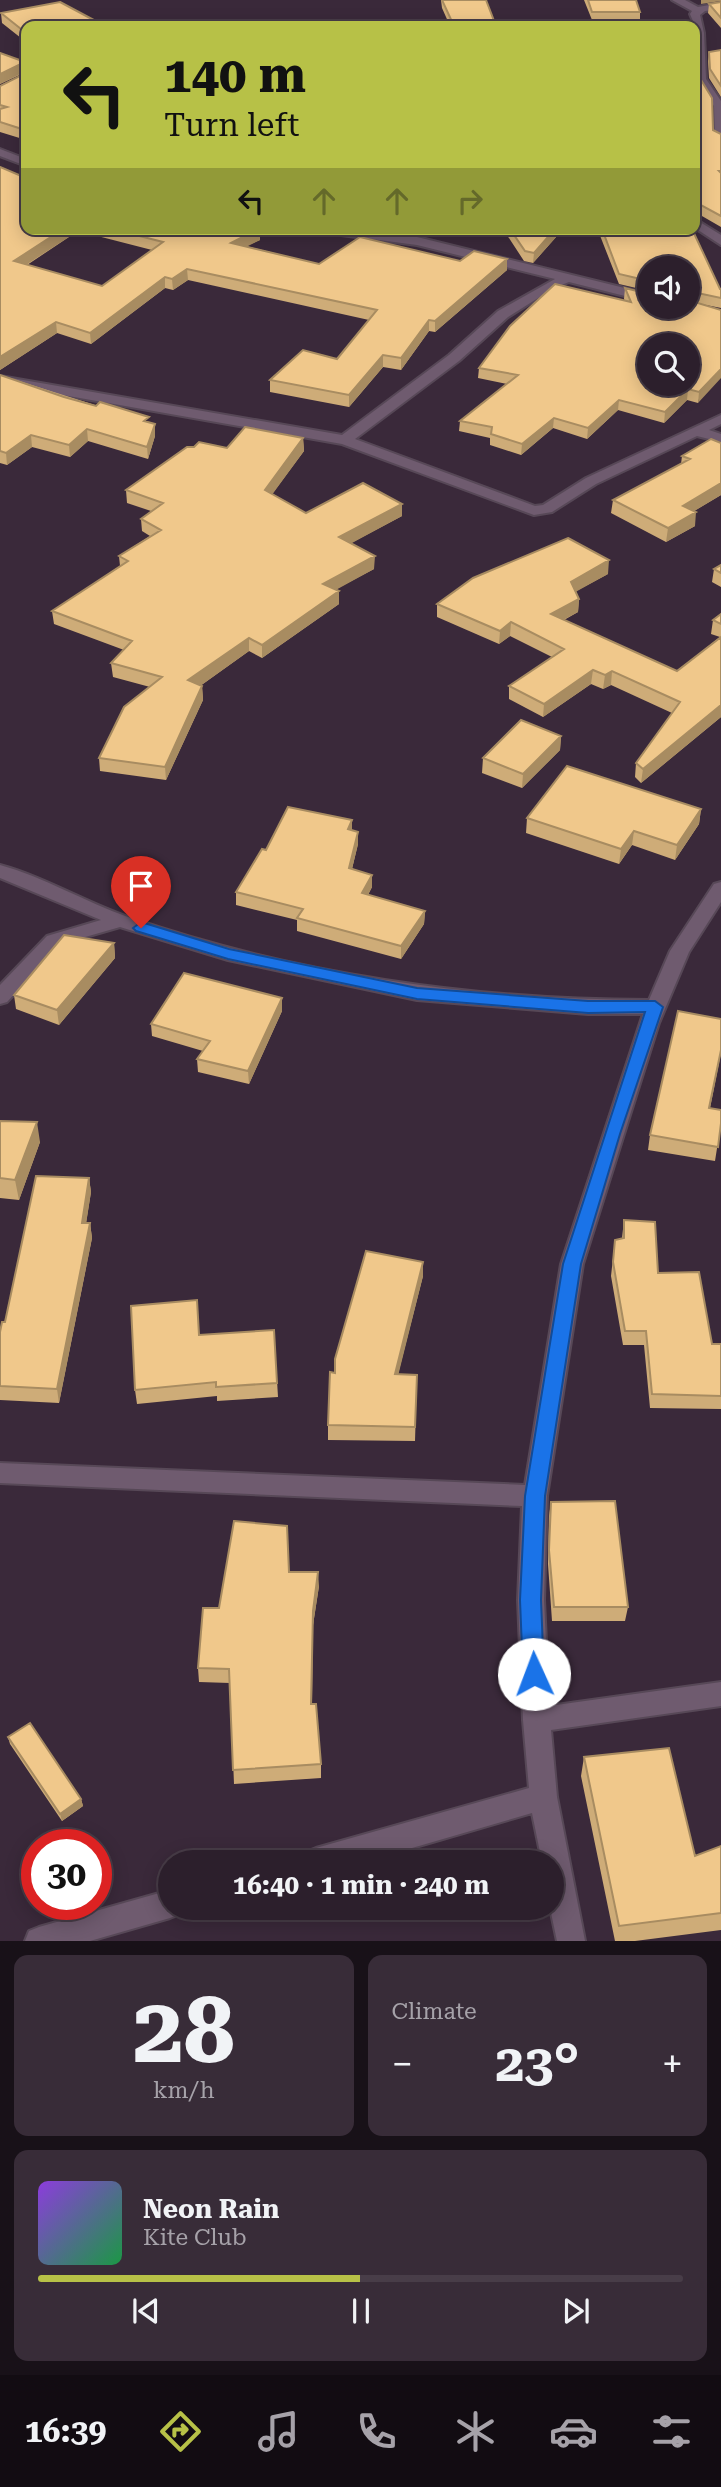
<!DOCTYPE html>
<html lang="en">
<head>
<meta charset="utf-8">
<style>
	:root { --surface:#2c1f2c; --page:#382c38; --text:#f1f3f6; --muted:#a6a2a9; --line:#483d48; --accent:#b7c147 }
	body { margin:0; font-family:"Roboto Serif",serif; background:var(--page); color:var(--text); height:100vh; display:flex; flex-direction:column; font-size:26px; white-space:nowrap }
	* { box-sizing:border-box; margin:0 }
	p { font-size:23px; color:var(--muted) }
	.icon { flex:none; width:38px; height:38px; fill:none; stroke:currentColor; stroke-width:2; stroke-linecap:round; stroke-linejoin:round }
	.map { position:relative; height:1941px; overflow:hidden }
	.side { display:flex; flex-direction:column; gap:14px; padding:14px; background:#181118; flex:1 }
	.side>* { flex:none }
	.banner { position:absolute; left:21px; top:21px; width:679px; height:214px; border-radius:14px; box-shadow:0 4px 18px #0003,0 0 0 2px var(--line); background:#b7c147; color:#111; overflow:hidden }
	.buttons { position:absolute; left:637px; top:256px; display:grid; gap:14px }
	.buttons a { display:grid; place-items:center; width:63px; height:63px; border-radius:50%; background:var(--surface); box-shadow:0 4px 18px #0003,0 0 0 2px var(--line); font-size:35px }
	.speed { position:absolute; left:21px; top:1829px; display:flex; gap:14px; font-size:35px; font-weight:700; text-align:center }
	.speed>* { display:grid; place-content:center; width:91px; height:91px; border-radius:50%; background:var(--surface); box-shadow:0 4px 18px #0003,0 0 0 2px var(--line); line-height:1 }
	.speed .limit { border:10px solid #d22; background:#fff; color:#111 }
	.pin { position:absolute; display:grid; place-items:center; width:60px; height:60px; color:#fff; margin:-72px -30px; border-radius:50% 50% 50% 0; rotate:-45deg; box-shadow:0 0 7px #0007 }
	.pin .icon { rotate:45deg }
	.me { position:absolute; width:77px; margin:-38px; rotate:358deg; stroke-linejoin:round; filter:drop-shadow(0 0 5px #0008) }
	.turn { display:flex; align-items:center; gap:24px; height:147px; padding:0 28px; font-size:32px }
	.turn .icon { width:91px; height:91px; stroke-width:2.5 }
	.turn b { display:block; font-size:49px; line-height:60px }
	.lanes { display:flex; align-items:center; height:66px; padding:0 28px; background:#0003; justify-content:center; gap:35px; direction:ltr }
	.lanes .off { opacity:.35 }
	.big { font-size:52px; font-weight:700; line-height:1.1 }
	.side .card { flex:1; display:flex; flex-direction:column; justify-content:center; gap:10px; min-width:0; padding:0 24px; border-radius:14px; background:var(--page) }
	.side .dial { align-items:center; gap:0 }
	.dial b { font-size:91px; line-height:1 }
	.song { display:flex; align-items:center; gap:21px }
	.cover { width:84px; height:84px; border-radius:10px; background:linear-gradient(135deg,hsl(270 70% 55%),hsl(140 70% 35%)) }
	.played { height:7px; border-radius:4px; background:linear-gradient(90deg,var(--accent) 50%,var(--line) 50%) }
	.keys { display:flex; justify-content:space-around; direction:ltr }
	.heat { display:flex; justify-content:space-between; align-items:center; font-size:38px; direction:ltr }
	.side .tiles { flex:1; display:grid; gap:14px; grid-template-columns:1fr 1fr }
	.card:last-child { grid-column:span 2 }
	.trip { position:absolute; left:158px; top:1850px; width:406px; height:70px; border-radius:35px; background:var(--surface); box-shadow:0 4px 18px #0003,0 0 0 2px var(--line); font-weight:700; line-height:70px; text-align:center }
	.tabs { display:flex; height:112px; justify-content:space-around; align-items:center; background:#120c12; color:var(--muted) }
	.tabs .icon { width:49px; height:49px }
	.tabs .selected { color:var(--accent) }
	.tabs b { font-size:32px; color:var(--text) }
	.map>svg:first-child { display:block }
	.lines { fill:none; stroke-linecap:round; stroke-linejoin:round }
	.minor-casing { stroke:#574857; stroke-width:4 }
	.minor { fill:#6f5b6f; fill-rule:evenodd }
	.wall { fill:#ceac78; fill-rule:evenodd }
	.shaded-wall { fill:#a88c61 }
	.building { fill:#f0c88b; stroke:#a88c61; stroke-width:2; fill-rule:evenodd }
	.route { fill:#1a73e8; stroke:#114b97; stroke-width:2 }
</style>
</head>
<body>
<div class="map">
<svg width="721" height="1941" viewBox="0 0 721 1941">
	<rect width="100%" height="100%" fill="#3a293a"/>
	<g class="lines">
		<defs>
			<path id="minor" d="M672 0H685L698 7 721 3V9L705 11 700 15 704 33 706 79 721 101V142L715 139 714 106 696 79 695 26 690 14 692 11Z
				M538 23H675L680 26H533Z
				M0 149 26 159V166L0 156Z
				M695 219 721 235V245L695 228Z
				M320 229H355L417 237 649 294V302L569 282 554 288 508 317 459 361 355 439 535 506 543 505 586 478 721 415V424L709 430 721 434V442L697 436 596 484 552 512 534 515 342 444 0 384V376L342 435 449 355 498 311 555 279 417 245 326 233Z
				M0 865C44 877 85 902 128 917 292 974 475 1000 649 1000L670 951 714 884 721 882V902L689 952 659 1023 583 1264 547 1496 544 1600 549 1706 721 1682V1706L551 1730 557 1797 585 1941H557L550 1908 551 1862H542L532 1813 364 1862H302L306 1852 316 1848 529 1788 523 1720 518 1600 522 1506 0 1483V1463L525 1485 561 1264 643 1014H588L417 1000 228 960 120 927 61 944 7 1002 0 1004V985L47 936 101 920 0 878Z
				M170 1890V1908H183L180 1914 170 1918 90 1941H25L29 1931 39 1927Z"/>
		</defs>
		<use href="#minor" class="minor-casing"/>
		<use href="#minor" class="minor"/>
	</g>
	<path class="wall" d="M441 0H486L496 26H450L442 8Z
		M584 0H636L640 12V20L595 26 596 20H592Z
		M721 2V28L708 13 709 4Z
		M1 13 26 26V42L2 23Z
		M721 50V97L709 78 708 61 709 52Z
		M0 53 26 71V62V140L0 132V86L26 73V72L0 84Z
		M695 70 713 130 721 134V227L695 212Z
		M0 167 26 229H259L260 240 246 246 319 264 507 259V270L435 332 429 331 401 370 383 367 349 407 270 392V380L337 359 369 320 188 280 173 290 165 288 91 344 57 333 0 370ZM78 231 152 250 102 286 27 265Z
		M503 229H692L720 289H721V308L701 304 721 310 698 403 687 400 664 423 618 410 587 439 553 428 521 455 490 445V438L459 431 460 421 507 384 478 378 479 368 625 301 624 299 625 288 688 306V268H649V291L619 284 599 233 557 236 533 263 524 261Z
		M0 375 155 424V436L148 459 88 441 70 457 32 447 7 465 0 463Z
		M303 438 304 451 272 494 306 513 402 516 351 543 374 569 336 589 339 591V604L262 658 249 651 200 686H202L203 700 166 780 100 771 99 758 150 687 113 677 111 663 124 650 54 624 52 611 120 566 119 556 150 536 142 531 141 519 151 511 127 503 126 490 227 448Z
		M721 443V495L694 511 695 526 666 542 611 513 613 500 681 464 682 456Z
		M721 565V587L712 582 714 569Z
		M608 574 576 591 579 599 578 612 564 620 677 671 720 637 711 634 713 620 721 614V717L641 783 635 777 636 763 672 713 611 685 603 689 591 684 543 717 509 699V686L552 657 510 636 499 644 437 617V604Z
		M561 736 560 750 522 788 482 773 483 758Z
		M701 809 699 824 675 860 632 845 619 864 526 833 527 818Z
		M352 820V830L358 832V844L352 869 372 887 368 895 425 911 424 924 401 959 297 931V920L236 905V892L266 850Z
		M114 943 115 958 59 1025 16 1009 14 995Z
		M282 998V1011L249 1084 198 1072 197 1059 203 1051 152 1036 151 1024Z
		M721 1019V1053L710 1108 721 1123 715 1161 648 1150 650 1135Z
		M0 1121 40 1142 19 1200 0 1198Z
		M89 1178 91 1192 86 1223H90L92 1238 59 1403 0 1400V1332Z
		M624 1220 658 1273 712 1344H721V1409L650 1408 644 1345H623L611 1276 615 1240 622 1238Z
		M423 1262V1276L398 1374 417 1375 415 1441 328 1440V1425L335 1373Z
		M274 1330 278 1397 217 1401V1396L137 1404 135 1390 199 1335Z
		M551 1502 628 1607 625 1621H552L548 1564 549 1516Z
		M289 1572 319 1586 313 1625 312 1704 321 1764V1778L234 1784 230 1683 199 1682 198 1668 219 1608Z
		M8 1737 81 1799 83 1806 62 1821 10 1744Z
		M584 1757 695 1856 721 1846V1930L635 1941H615L581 1776Z"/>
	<path class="shaded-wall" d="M701 0H721V1L701 4Z
		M25 62 26 71 0 84V74Z
		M63 229H78V231L15 272 14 261Z
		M259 229 260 240 232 254 231 243Z
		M555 229H558L557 236 533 263 534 253Z
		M507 259V270L435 332V321Z
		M187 269 188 280 173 290 172 279Z
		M165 277V288L91 344 90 333Z
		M429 320V331L401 370V358Z
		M56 322 57 333 0 370V357Z
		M383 355V367L349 407V395Z
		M721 369V378L698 403 699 392Z
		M688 389 687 400 664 423 665 412Z
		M619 400 618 410 587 439 588 428Z
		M554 418 553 428 521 455 522 444Z
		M155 424V436L148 459 147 447Z
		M87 429 88 441 70 457 69 445Z
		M31 435 32 447 7 465 6 453Z
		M303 438 304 451 266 503 265 490Z
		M721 483V495L681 519 683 506Z
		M402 504V516L339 550V537Z
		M696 512 695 526 666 542 668 528Z
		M375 556 374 569 323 597V584Z
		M609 560 608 574 570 595 571 582Z
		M339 591V604L262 658V645Z
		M579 599 578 612 550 627 551 614Z
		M511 622 510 636 499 644 500 631Z
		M249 638V651L189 694 188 680Z
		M593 670 591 684 543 717 544 704Z
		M612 671 611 685 603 689 605 675Z
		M202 686 203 700 166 780 165 767Z
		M721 705V717L641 783 643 769Z
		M561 736 560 750 522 788 523 774Z
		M701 809 699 824 675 860 677 845Z
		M352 820V832L348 829Z
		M634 831 632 845 619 864 621 849Z
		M358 832V844L349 881V868Z
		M372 875V887L362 906V893Z
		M425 911 424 924 401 959V946Z
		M114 943 115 958 59 1025 57 1010Z
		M282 998V1011L249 1084 248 1071Z
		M37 1122 40 1142 19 1200 15 1180Z
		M89 1178 91 1192 84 1237 82 1223Z
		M90 1223 92 1238 59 1403 57 1389Z
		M423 1262V1276L395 1388V1374Z
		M318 1572 319 1586 313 1625 312 1718 313 1611Z
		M81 1799 83 1806 62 1821 60 1814Z"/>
	<path class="building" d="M442 0H486L496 26H454Z
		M588 0H636L640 12H592Z
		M60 2 105 26H26V33L1 13Z
		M721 2V18L709 4Z
		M596 20H644L647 26H598Z
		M721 50V86L710 69 709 52Z
		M0 53 25 62 0 74Z
		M26 62V129L25 130 0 122V109L7 107 0 105V86L26 73Z
		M695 70 712 98 713 130 721 134V171H719L721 173V216L695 202Z
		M0 167 26 178V229H63L14 261 102 286 163 242 112 229H258L231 243 319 264 360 237 460 261 474 251 507 259 435 321 429 320 401 358 383 355 349 395 270 380 303 350 337 359 377 310 187 269 172 279 165 277 90 333 56 322 0 357Z
		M510 229H555L534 253 525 251Z
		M602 229H692L720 289H721V298L688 291V268H649V281L619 274Z
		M555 284 631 302 625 288 649 294V306H688V300L721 310V369L699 392 688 389 665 412 619 400 588 428 554 418 522 444 491 434 492 427 460 421 518 375 479 368 510 326ZM649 345H688V383H649Z
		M0 375 64 397 96 406 100 402 149 417 144 421 155 424 147 447 87 429 69 445 31 435 6 453 0 451Z
		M245 427 303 438 265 490 306 513 363 483 402 504 339 537 375 556 323 584 339 591 262 645 249 638 188 680 202 686 165 767 99 758 124 707 162 677 111 663 132 641 52 611 128 561 119 556 161 530 141 519 163 503 126 490 187 447H194L199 442 227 448Z
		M711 439 721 443V483L683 506 696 512 668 528 613 500 690 459 682 456Z
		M568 538 609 560 571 582 579 599 551 614 677 671 721 637V705L643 769 636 763 680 702 612 671 605 675 593 670 544 704 509 686 564 649 511 622 500 631 437 604 473 578Z
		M721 565V573L714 569Z
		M721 614V624L713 620Z
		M521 720 561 736 523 774 483 758Z
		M567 766 701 809 677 845 634 831 621 849 527 818Z
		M288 807 352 820 348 829 358 832 349 868 372 875 362 893 425 911 401 946 297 918 303 909 236 892 262 849 266 850Z
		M64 935 114 943 57 1010 14 995Z
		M184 973 282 998 248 1071 197 1059 210 1041 151 1024Z
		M678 1011 721 1019V1050L709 1108 721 1110V1123L718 1147 650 1135Z
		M0 1121 37 1122 15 1180 0 1178Z
		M36 1176 89 1178 82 1223H90L57 1389 0 1386V1332L2 1322H5Z
		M624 1220 655 1222 658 1273 699 1272 712 1344H721V1396L652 1394 646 1331H625L613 1262 615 1240 624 1238Z
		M366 1251 423 1262 395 1374 417 1375 415 1427 328 1425 330 1372 335 1373V1359Z
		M197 1300 199 1335 274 1330 277 1383 216 1387V1382L135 1390 131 1306Z
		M615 1501 628 1607H554L549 1550 551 1502Z
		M234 1521 287 1526 289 1572H318L313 1611 311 1704H316L321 1764 233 1770 229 1669 198 1668 203 1608H219Z
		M30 1723 81 1799 60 1814 8 1737Z
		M669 1748 695 1856 721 1846V1913L619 1926 584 1757Z"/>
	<path class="route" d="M141 922 229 949 417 988 588 1001H655L663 1007 620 1134 581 1264 545 1496 541 1600 544 1674 541 1681 534 1684 526 1681 523 1674 520 1600 525 1496 563 1264 645 1012 588 1013 417 999 228 959 136 931 133 928Z"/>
</svg>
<div class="buttons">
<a><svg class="icon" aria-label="sound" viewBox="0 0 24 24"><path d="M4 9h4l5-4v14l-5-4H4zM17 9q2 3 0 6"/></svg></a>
<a><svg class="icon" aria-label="search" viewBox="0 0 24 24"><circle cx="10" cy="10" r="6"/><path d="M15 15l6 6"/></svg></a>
</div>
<div class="speed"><div class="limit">30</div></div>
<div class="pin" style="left:141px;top:928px;background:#d93025"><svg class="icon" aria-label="arrive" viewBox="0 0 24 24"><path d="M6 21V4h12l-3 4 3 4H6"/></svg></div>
<svg class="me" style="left:534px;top:1674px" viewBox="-20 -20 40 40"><circle r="19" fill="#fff"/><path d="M0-13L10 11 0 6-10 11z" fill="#1a73e8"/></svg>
<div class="trip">16:40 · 1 min · 240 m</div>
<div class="banner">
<div class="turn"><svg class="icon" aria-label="left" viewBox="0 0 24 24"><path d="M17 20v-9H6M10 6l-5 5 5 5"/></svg><div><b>140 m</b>Turn left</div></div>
<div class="lanes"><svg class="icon" aria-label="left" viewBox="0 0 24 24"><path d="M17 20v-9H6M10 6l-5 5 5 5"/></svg><svg class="icon off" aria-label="ahead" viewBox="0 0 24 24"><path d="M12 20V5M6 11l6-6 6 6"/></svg><svg class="icon off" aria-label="ahead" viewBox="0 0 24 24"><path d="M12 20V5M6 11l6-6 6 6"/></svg><svg class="icon off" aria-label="right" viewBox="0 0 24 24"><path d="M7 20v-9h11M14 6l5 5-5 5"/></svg></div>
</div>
</div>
<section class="side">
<div class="tiles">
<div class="card dial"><b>28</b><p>km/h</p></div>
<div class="card"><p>Climate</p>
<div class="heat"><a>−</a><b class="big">23°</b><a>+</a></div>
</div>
<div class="card">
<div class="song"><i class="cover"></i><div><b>Neon Rain</b><p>Kite Club</p></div></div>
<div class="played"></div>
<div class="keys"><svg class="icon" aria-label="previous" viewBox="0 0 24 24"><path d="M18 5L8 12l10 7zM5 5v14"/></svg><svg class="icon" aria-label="pause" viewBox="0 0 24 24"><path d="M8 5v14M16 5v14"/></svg><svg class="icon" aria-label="next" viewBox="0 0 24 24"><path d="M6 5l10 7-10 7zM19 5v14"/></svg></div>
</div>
</div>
</section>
<nav class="tabs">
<b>16:39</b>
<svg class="icon selected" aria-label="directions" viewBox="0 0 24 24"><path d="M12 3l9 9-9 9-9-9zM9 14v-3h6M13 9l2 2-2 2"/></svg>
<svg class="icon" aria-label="music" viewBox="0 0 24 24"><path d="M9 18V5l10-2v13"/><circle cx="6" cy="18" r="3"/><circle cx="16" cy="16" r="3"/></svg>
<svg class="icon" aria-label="phone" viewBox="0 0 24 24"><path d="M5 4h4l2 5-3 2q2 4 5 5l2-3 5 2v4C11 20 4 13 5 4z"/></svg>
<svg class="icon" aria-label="climate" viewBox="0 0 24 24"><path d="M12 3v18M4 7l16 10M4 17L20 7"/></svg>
<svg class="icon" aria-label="car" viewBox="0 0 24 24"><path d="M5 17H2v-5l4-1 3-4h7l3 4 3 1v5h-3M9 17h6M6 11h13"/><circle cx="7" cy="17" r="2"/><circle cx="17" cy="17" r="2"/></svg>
<svg class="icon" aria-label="filters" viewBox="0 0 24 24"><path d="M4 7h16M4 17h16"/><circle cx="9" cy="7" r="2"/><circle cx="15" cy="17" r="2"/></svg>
</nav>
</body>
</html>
